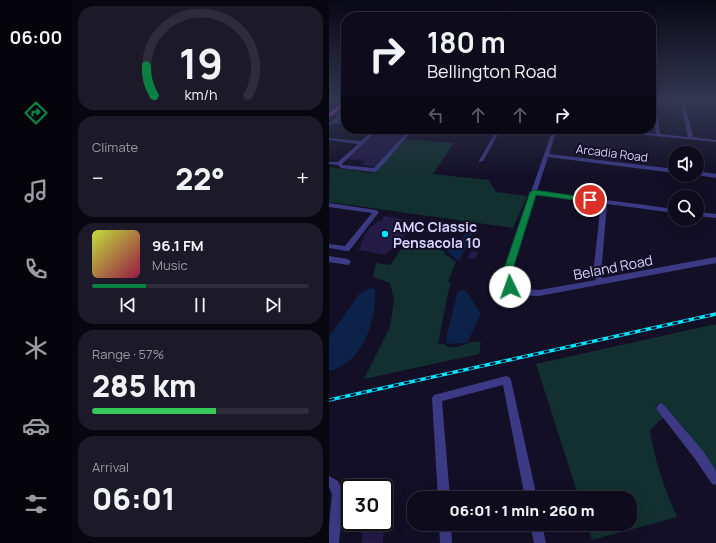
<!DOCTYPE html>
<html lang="en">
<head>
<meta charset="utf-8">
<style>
	:root { --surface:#0e0b1c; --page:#1c1929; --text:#f1f3f6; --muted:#9b9ba3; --line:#2e2b3b; --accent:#0b8043 }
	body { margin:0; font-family:Manrope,sans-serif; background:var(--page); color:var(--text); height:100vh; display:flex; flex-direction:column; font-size:15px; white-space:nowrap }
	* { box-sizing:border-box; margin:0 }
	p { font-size:13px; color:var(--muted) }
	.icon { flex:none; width:22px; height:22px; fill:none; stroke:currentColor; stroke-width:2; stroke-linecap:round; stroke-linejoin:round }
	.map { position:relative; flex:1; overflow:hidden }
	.sheet { display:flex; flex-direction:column; gap:6px; padding:6px; background:#08060f; width:257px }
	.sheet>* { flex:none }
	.banner { position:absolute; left:12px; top:12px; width:315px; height:122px; border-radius:16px; box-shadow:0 4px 16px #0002,0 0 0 1px var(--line); background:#0e0b1c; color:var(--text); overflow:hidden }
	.tools { position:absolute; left:339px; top:146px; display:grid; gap:8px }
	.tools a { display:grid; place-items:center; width:36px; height:36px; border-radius:50%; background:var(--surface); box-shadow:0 4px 16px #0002,0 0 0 1px var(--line); font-size:20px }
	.speed { position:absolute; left:12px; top:479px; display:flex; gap:8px; font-size:20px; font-weight:700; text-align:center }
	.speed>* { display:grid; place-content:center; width:52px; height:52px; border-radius:50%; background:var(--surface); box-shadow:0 4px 16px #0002,0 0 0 1px var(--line); line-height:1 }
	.speed .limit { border:2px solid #111; border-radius:6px; background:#fff; color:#111 }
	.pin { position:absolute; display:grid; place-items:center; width:34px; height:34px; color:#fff; margin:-17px; border:2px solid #fff; border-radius:50%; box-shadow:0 1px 4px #0007 }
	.me { position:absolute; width:44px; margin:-22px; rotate:357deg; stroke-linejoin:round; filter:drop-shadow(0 0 3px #0008) }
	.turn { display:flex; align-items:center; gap:14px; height:84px; padding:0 20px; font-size:18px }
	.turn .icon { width:52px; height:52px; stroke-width:2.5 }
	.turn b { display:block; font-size:28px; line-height:34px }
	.lanes { display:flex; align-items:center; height:38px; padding:0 20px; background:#0003; justify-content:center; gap:20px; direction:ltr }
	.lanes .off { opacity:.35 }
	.big { font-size:30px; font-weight:800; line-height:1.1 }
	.sheet .card { flex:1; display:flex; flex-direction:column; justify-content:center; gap:6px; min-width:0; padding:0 14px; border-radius:16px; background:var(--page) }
	.sheet .dial { align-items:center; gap:0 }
	.dial svg { height:104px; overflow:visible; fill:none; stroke:var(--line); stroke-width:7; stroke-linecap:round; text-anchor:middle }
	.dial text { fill:var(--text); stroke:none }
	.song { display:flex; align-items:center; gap:12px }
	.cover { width:48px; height:48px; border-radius:6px; background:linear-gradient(135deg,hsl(70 70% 55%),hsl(340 70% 35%)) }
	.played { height:4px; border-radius:2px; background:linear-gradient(90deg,var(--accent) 25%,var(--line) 25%) }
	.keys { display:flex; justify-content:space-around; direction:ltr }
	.heat { display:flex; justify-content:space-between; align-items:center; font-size:22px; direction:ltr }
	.charge { height:6px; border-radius:3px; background:linear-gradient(90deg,#34c759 57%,var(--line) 0) }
	.trip { position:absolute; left:78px; top:491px; width:230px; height:40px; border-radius:16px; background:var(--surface); box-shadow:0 4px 16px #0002,0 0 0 1px var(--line); font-weight:800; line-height:40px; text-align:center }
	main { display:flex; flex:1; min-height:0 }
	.tabs { display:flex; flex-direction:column; width:72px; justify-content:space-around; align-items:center; background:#06040b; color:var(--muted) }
	.tabs .icon { width:28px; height:28px }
	.tabs .current { color:var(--accent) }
	.tabs b { font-size:18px; color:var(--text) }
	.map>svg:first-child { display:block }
	.green { fill:#12302f }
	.water { fill:#0c2248 }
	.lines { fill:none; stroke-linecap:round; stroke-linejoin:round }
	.stream { stroke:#0c2248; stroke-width:1 }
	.building { fill:#241b47 }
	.minor { fill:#3d3a85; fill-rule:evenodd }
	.major { fill:#c25bff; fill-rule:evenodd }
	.rail-casing { stroke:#00e5ff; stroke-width:3.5 }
	.rail { stroke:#130f26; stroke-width:2; stroke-dasharray:5.5; stroke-linecap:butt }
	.route { fill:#0b8043; stroke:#07532c }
	.poi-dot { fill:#00e5ff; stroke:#130f26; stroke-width:1.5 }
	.labels { text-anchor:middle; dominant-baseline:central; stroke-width:4; stroke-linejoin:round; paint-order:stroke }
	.far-street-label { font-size:12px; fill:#d9d4ff; stroke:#130f26 }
	.poi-label { font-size:14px; font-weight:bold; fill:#d9d4ff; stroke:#130f26; text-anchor:start }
	.street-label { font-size:14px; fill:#d9d4ff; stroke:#130f26 }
</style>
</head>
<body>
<main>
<nav class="tabs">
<b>06:00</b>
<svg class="icon current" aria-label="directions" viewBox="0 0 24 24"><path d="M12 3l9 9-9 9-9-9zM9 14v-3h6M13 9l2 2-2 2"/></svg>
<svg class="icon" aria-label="music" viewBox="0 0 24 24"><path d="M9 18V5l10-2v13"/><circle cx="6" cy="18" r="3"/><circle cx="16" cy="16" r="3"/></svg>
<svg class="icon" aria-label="phone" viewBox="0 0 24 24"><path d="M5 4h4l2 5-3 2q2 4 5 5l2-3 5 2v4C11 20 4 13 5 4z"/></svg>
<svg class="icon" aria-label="climate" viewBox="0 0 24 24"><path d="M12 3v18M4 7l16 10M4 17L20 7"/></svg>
<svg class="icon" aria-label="car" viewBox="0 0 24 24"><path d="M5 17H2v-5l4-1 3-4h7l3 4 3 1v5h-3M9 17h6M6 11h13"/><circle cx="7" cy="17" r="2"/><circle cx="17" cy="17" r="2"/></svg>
<svg class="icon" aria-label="filters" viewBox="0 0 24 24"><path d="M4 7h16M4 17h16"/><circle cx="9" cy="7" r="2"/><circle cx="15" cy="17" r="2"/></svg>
</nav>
<section class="sheet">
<div class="card dial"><svg viewBox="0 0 100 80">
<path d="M14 69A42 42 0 1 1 86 69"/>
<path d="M14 69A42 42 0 0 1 8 46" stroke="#0b8043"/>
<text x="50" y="56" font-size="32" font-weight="700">19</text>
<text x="50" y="72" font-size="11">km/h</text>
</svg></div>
<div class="card"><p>Climate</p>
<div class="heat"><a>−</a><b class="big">22°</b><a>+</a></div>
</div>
<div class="card">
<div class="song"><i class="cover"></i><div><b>96.1 FM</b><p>Music</p></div></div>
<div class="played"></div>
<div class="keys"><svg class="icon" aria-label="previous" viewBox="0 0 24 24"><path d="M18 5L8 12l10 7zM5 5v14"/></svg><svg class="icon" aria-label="pause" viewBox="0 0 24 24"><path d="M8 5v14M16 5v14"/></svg><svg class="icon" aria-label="next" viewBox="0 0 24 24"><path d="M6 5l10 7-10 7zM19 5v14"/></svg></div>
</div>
<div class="card"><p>Range · 57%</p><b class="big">285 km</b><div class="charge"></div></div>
<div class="card"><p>Arrival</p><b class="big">06:01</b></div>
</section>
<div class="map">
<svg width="387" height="543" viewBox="0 0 387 543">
	<rect width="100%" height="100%" fill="#130f26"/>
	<path class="green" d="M76 139 125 143 104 174 160 180 167 192 198 196 184 228 0 202 1 167 43 173Z
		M95 246 115 251 116 254 127 262 119 282 122 283 119 293 109 344H115C122 351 135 345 142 342 144 341 149 342 152 342L150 354 35 379 61 327 65 300 61 283 44 277 47 263 61 265 73 248Z
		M387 324V472L355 428 333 403 326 406 339 421 334 418 321 430C326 462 335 488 348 517L263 540 258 524H301V498H250L207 364Z"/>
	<path class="water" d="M141 224 148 225 130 261 118 252C120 243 125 244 132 239 136 236 138 229 141 224Z
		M41 288 46 289C48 319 34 364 0 371V337L30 294Z
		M135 290 138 292 152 314 138 343 118 344 117 339 128 294 130 291Z"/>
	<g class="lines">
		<path class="stream" d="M10 113 17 108
			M0 120 6 116"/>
	</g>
	<path class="building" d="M50 129H82L47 167 32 165 36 161 18 159Z
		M55 216 80 220 77 225H79L76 230 79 231 69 245 67 244 57 255 29 250 33 245H30L35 238H33L42 226H44L49 221H52Z
		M142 251 149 252 146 259 139 258Z
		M34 522H55L54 543H33Z"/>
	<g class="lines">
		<path class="minor" d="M0 100 17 103V105L0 102Z
			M323 100H327L331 134 359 137 351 100H355L364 137 387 140V142L266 130 264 129H279L327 134Z
			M4 113 15 114V116L8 121 17 122V124L5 123 0 126V123L10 116 4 115Z
			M45 129H50L13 164 14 165 45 168 81 129H85L49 170 44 172 12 168 9 165 0 164V162H9L29 144 0 140V138L32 141Z
			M168 129H172L154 161 150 162V161Z
			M224 129H228L220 154 346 169V173L219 157 208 191 346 209V213L278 204 272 274 273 278 387 257V263L210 296C192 295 176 297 173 275ZM207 194 272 203 264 274 267 280 210 290 190 289 181 282V275Z
			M368 171 387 174V178L368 175Z
			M0 203 47 210 50 212 20 251H18L0 248V244L16 246 43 213 0 207Z
			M368 212 387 214V218L368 216Z
			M0 256 19 259 22 262 19 265 0 262Z
			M177 376 180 377 182 380 208 498H196L174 385 113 401 121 498H109L103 398 105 395Z
			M332 403 335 405 374 451 387 471V485L383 484 366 459 329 411 327 408 329 405Z
			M0 476 9 481 15 494 10 543H0V525L3 494 0 487Z
			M110 524H122L123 543H111Z
			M201 524H213L217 543H205Z"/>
		<path class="major" d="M3 100H11L5 102Z
			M15 102H17V105L0 117V113Z"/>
		<defs>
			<path id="rail" d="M0 400 387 314"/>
		</defs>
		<use href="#rail" class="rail-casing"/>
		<use href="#rail" class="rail"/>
	</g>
	<linearGradient id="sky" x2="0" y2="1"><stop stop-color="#0a0815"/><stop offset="0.57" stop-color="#333752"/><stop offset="1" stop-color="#333752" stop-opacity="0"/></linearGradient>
	<rect width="387" height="176" fill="url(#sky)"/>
	<path class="route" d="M205 190 261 198 265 200 261 202 207 195 182 275V279L186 287 184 289H177C175 285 172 281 173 275L201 192Z"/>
	<circle class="poi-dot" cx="56" cy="234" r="4"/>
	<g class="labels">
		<g class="far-street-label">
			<text transform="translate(283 153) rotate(7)">Arcadia Road</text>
		</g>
		<g class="poi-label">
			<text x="64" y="226">AMC Classic<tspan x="64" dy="16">Pensacola 10</tspan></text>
		</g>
		<g class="street-label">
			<text transform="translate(284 267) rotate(-11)">Beland Road</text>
		</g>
	</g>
</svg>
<div class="tools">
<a><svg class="icon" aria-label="sound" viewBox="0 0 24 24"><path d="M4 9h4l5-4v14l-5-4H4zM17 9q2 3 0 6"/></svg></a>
<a><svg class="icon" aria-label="search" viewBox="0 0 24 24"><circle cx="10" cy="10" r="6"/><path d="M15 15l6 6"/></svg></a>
</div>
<div class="speed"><div class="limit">30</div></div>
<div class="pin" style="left:261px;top:200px;background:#d93025"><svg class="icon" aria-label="arrive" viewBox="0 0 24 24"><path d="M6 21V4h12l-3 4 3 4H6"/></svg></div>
<svg class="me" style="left:181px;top:287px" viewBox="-20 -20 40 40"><circle r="19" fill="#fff"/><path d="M0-13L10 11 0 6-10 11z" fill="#0b8043"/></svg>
<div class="trip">06:01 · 1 min · 260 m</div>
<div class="banner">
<div class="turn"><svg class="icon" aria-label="right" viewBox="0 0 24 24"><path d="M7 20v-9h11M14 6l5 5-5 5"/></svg><div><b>180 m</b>Bellington Road</div></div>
<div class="lanes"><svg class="icon off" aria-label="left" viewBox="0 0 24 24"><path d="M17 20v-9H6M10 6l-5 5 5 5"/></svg><svg class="icon off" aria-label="ahead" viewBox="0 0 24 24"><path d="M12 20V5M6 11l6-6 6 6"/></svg><svg class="icon off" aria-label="ahead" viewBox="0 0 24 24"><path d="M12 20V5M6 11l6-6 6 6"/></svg><svg class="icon" aria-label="right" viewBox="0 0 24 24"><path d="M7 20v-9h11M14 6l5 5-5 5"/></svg></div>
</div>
</div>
</main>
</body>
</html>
